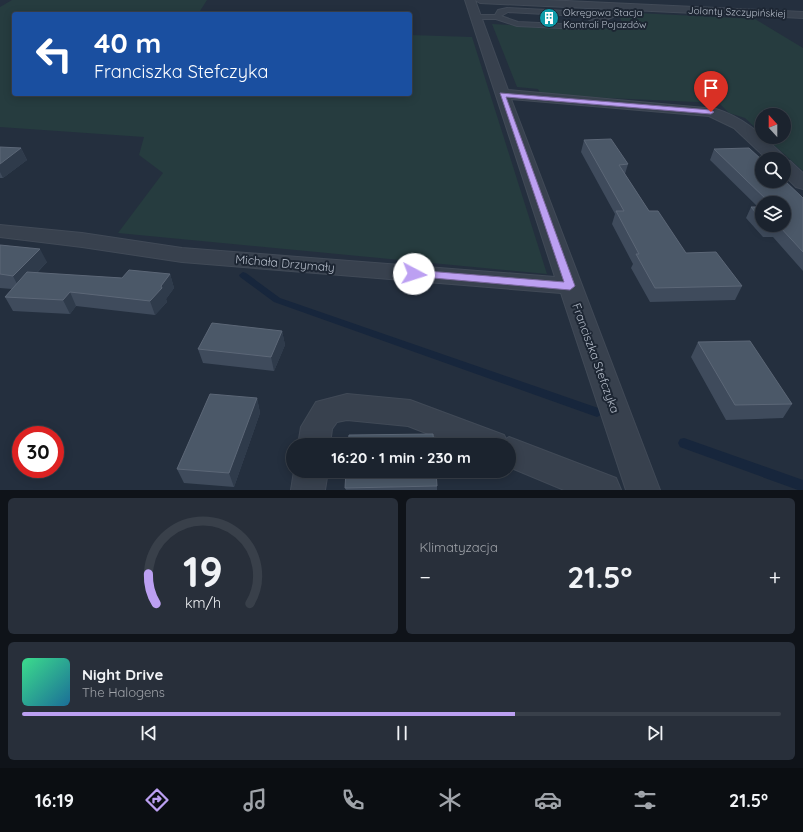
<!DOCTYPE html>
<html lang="pl">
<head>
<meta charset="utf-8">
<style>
	:root { --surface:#1b232e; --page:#282f3a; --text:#f1f3f6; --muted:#a0a4aa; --line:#39404a; --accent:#bca0f2 }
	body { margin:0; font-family:Quicksand,sans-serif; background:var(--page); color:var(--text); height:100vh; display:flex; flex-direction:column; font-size:15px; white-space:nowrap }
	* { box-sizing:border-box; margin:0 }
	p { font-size:13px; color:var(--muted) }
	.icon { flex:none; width:22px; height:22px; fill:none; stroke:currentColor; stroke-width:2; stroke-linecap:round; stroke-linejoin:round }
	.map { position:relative; height:490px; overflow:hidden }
	.sheet { display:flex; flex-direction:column; gap:8px; padding:8px; background:#0f1319; flex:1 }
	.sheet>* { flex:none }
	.hud { position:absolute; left:12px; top:12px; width:400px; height:84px; border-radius:4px; box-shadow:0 2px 10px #0003,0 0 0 1px var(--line); background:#1a4fa0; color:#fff; overflow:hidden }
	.needle { width:26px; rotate:339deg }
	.controls { position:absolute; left:755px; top:108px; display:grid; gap:8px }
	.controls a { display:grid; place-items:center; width:36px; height:36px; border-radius:50%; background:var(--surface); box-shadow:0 2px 10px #0003,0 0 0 1px var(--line); font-size:20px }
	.speed { position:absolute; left:12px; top:426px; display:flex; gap:8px; font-size:20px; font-weight:700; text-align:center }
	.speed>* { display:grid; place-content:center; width:52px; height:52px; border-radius:50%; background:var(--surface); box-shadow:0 2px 10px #0003,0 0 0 1px var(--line); line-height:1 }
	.speed .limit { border:6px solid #d22; background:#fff; color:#111 }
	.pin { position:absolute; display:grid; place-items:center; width:34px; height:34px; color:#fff; margin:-41px -17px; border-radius:50% 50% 50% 0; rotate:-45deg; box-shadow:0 0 4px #0007 }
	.pin .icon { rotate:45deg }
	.me { position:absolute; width:44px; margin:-22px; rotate:95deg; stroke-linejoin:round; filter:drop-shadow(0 0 3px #0008) }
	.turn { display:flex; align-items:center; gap:14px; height:84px; padding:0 16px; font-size:18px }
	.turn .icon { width:52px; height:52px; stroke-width:2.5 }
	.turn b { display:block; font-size:28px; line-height:34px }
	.big { font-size:30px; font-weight:800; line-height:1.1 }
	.sheet .tile { flex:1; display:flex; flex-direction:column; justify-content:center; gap:6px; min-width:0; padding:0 14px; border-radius:6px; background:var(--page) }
	.sheet .dial { align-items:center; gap:0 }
	.dial svg { height:104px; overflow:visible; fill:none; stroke:var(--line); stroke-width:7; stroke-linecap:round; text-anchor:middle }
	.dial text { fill:var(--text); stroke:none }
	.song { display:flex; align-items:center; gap:12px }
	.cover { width:48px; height:48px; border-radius:6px; background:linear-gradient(135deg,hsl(150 70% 55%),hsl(200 70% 35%)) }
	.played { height:4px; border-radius:2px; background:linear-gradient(90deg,var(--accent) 65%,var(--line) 65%) }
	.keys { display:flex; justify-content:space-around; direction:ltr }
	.heat { display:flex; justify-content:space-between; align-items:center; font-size:22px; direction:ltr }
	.sheet .tiles { flex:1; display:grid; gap:8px; grid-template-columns:1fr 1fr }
	.tile:last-child { grid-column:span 2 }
	.trip { position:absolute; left:286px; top:438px; width:230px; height:40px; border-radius:20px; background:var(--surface); box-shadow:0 2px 10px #0003,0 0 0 1px var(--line); font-weight:800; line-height:40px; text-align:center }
	.menu { display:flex; height:64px; justify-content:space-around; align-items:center; background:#0b0e12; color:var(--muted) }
	.menu .icon { width:28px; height:28px }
	.menu .selected { color:var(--accent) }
	.menu b { font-size:18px; color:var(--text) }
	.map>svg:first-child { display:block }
	.green { fill:#263c3f }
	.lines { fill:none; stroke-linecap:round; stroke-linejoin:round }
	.stream { fill:#17263c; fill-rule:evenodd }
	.lane-casing { stroke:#414a57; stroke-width:2 }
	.street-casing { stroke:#414a57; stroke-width:2 }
	.lane { fill:#38414e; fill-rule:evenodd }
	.street { fill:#38414e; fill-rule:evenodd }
	.wall { fill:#3f4b5c; fill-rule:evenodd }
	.shaded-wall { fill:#2f3b4b }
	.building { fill:#4b5868; stroke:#5c6777 }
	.route { fill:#bca0f2; stroke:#7a689d }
	.labels { text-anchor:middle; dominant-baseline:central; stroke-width:4; stroke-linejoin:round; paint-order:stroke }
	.far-poi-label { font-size:10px; fill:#b4bcc9; stroke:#1d2633; text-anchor:start }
	.far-street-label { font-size:10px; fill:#b4bcc9; stroke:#1d2633 }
	.street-label { font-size:12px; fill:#b4bcc9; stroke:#1d2633 }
</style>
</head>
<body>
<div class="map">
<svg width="803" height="490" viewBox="0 0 803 490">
	<rect width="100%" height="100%" fill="#242f3e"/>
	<path class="green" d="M12 0H207L200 11 250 14H14V94H410V35L472 37 547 274 118 233 163 173 139 155 144 137 0 127V7Z
		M618 12 755 19 803 48V171L765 137H784V115H762V134L745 118 729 113 719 103 541 95 538 89 517 87 492 24 579 29 624 28Z"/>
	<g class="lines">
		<path class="stream" d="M243 272 246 273 280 298 601 409 603 412 601 415 597 417 274 302 240 277 239 275Z
			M684 438 803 480V490H798L680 447 678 443 680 439Z"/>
		<defs>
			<path id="lane" d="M607 4 610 6 613 17 582 29 517 26 496 19H477L473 17 477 15H495L498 10 507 8 606 13 604 6ZM508 12 599 17 581 25 518 22 501 16Z"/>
			<path id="street" d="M465 0H475L508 90 716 109C745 118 763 136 783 155L785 160 790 161 803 173V189L796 187 784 175V159H767L734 128 709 116 511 99 660 490H626L561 293 182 262 82 247 0 237V225L82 233 182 248 555 277Z
				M475 0H545L803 12V18L480 3Z
				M347 394 410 400 504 435 506 439 509 437 616 478 621 490H564L509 467V445H457L408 426 347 420 337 422 332 429 330 445H298L301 427 316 402Z
				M294 471H328L325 490H291Z"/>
		</defs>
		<use href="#lane" class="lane-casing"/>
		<use href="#street" class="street-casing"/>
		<use href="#lane" class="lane"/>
		<use href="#street" class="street"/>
	</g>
	<path class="wall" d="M584 140 628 164 625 174 649 211 686 253 742 286 735 300 650 302 631 268 633 264 612 224 615 214 581 152Z
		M0 147 21 148 27 160 3 178H0Z
		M714 149 803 198V271L773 237H763L746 218 751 207H758L710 160ZM762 203H784V225H762Z
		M0 245 47 262 37 273 122 278 170 274 174 288 166 299 167 302 155 315 76 306 70 314 13 311 5 297 12 289 0 288Z
		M282 331 285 345 274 371 203 363 198 349Z
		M698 342 792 404 783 418 726 420 691 357Z
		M257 398 260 413 234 487 184 483 177 469Z
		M437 486V490H346L345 488Z"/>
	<path class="shaded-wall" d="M21 148 27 160 3 178 0 172V164Z
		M40 249 47 262 20 290 13 276Z
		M170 274 174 288 166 299 167 302 155 315 150 301Z
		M70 292 76 306 70 314 63 300Z
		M282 331 285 345 274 371 271 357Z
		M257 398 260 413 234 487 229 473Z"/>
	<path class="building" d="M611 139 628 164 619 165 649 211H658L686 253 716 252 742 286 655 288 636 254H639L616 211H624L584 140Z
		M0 147 21 148 0 164Z
		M749 148 762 160V181H784V180L803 198V252L779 226H768L767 225H784V203H770L714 149Z
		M751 207H762V220Z
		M0 245 40 249 13 276 0 274Z
		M129 270 170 274 161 286 162 288 150 301 70 292 63 300 5 297 27 272 122 278Z
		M212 323 282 331 271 357 198 349Z
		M750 341 792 404 735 405 698 342Z
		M210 394 257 398 229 473 177 469Z
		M433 434 434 445H348L349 435Z
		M346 471H436L437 486 345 488Z"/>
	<path class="route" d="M500 93 711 110 714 112 711 114 506 97 575 286 570 290 410 276 409 274 410 271 414 270 564 282Z"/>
	<defs>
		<symbol id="building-disc" viewBox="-11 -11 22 22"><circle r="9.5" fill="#0f9aa8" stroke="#1d2633"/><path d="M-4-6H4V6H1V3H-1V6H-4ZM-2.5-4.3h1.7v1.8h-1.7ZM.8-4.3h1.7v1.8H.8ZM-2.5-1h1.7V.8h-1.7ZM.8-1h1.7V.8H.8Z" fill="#fff"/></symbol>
	</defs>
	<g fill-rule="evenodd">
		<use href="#building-disc" x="538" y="7" width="22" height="22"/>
	</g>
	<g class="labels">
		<g class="far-poi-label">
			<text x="563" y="12">Okręgowa Stacja<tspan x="563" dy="12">Kontroli Pojazdów</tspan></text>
		</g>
		<g class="far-street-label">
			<text transform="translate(737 12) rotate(2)">Jolanty Szczypińskiej</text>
		</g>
		<g class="street-label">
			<text transform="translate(285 263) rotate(5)">Michała Drzymały</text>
			<text transform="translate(596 358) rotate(70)">Franciszka Stefczyka</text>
		</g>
	</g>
</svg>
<div class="controls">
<a><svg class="needle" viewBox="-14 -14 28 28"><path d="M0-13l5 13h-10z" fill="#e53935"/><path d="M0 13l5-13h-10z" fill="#a0a4aa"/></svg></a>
<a><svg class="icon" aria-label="search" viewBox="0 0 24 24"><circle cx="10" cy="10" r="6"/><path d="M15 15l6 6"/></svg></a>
<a><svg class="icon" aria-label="layers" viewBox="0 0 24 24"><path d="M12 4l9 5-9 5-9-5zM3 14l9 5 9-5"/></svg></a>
</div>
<div class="speed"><div class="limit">30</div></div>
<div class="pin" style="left:711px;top:112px;background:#d93025"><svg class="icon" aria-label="arrive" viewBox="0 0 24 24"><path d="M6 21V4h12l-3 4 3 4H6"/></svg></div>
<svg class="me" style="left:414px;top:274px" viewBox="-20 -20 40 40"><circle r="19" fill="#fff"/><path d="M0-13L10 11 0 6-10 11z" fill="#bca0f2"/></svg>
<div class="trip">16:20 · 1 min · 230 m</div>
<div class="hud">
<div class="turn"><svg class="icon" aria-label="left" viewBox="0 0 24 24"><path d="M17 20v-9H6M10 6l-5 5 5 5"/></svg><div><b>40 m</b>Franciszka Stefczyka</div></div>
</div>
</div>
<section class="sheet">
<div class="tiles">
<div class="tile dial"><svg viewBox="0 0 100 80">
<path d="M14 69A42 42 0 1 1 86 69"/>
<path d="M14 69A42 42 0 0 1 8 46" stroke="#bca0f2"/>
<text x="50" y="56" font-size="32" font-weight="700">19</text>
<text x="50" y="72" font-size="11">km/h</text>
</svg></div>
<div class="tile"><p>Klimatyzacja</p>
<div class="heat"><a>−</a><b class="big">21.5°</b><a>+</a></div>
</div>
<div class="tile">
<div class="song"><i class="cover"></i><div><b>Night Drive</b><p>The Halogens</p></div></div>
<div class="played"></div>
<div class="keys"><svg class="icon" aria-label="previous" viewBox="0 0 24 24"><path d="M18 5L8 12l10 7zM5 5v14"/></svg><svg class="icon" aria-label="pause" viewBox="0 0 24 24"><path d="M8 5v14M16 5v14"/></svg><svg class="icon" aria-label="next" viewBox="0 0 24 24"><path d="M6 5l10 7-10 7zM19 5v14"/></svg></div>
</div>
</div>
</section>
<nav class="menu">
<b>16:19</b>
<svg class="icon selected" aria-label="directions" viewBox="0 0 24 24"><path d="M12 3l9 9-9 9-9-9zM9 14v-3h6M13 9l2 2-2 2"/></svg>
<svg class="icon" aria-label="music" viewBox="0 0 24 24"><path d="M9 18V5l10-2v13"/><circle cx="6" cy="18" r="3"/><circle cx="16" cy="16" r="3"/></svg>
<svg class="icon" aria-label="phone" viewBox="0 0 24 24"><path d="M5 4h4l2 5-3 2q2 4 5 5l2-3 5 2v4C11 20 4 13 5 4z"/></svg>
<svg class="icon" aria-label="climate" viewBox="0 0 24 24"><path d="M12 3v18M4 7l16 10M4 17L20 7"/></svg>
<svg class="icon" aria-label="car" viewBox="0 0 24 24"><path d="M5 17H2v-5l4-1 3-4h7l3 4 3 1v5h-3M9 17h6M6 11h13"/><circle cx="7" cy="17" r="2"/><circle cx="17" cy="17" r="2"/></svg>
<svg class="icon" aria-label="filters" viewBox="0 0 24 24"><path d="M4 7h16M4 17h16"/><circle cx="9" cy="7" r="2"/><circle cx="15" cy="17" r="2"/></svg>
<b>21.5°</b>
</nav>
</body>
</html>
